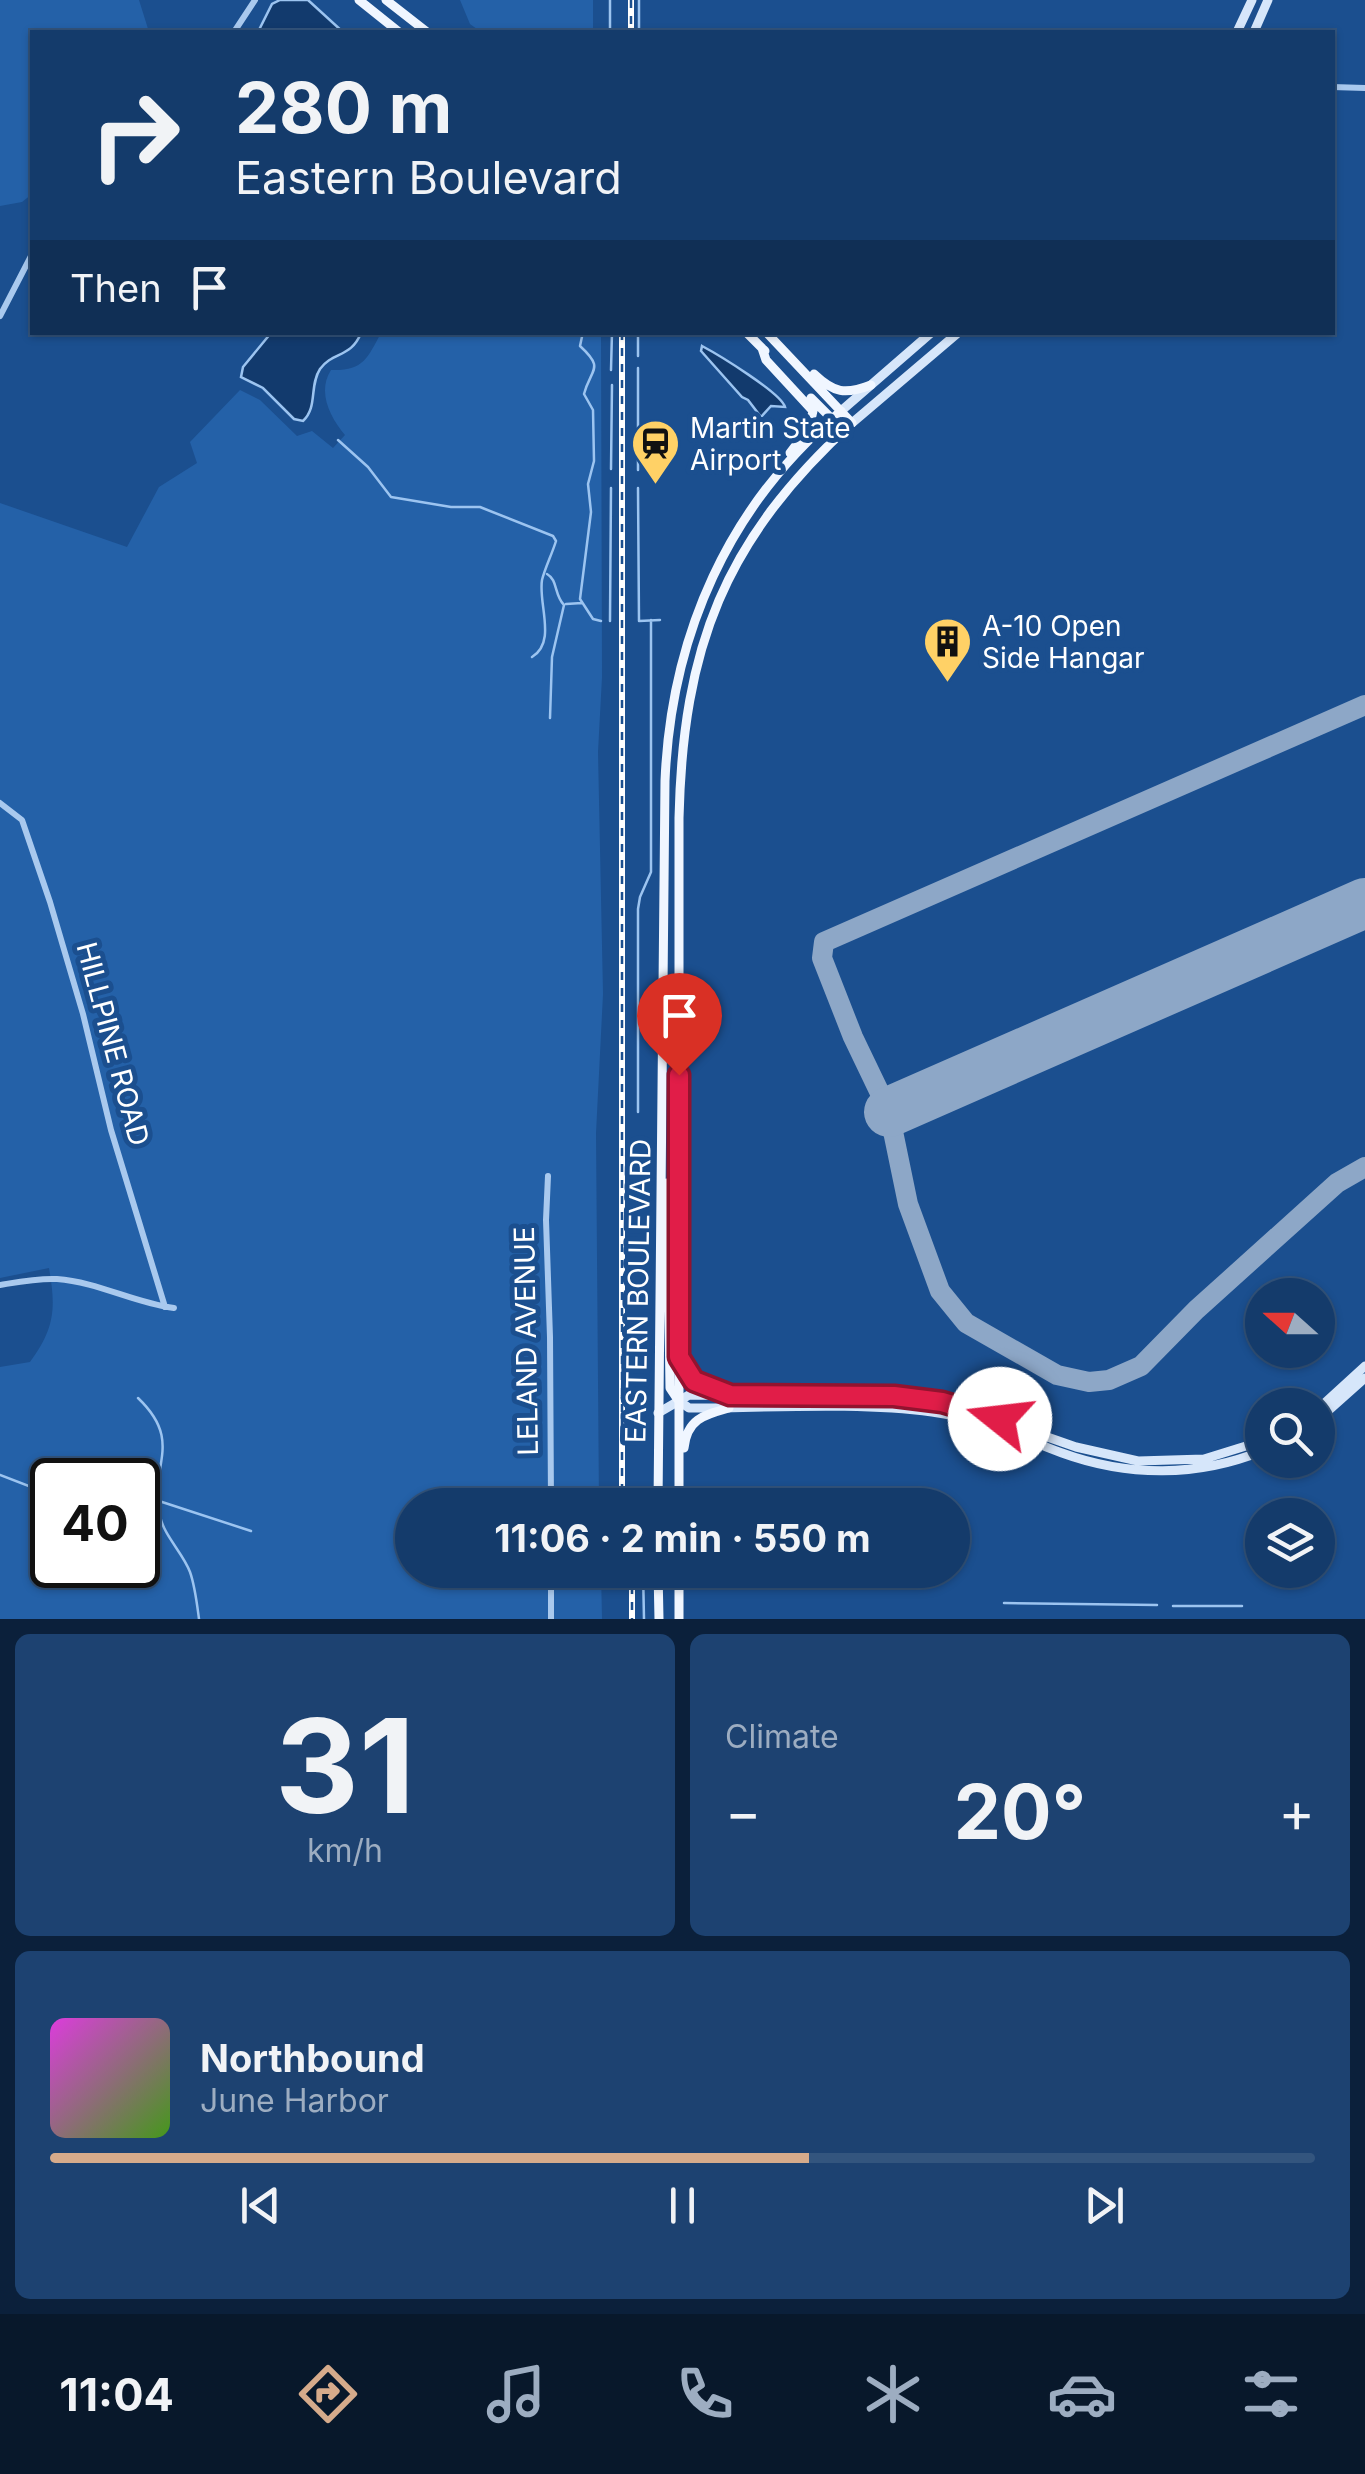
<!DOCTYPE html>
<html lang="en">
<head>
<meta charset="utf-8">
<style>
	:root { --surface:#143b6b; --page:#1d4271; --text:#f1f3f6; --muted:#9dadc1; --line:#33557e; --accent:#d6ab8b }
	body { margin:0; font-family:Inter,sans-serif; background:var(--page); color:var(--text); height:100vh; display:flex; flex-direction:column; font-size:38px; white-space:nowrap }
	* { box-sizing:border-box; margin:0 }
	p { font-size:32px; color:var(--muted) }
	.icon { flex:none; width:55px; height:55px; fill:none; stroke:currentColor; stroke-width:2; stroke-linecap:round; stroke-linejoin:round }
	.map { position:relative; height:1619px; overflow:hidden }
	.side { display:flex; flex-direction:column; gap:15px; padding:15px; background:#0b203b; flex:1 }
	.side>* { flex:none }
	.hud { position:absolute; left:30px; top:30px; width:1305px; height:305px; border-radius:0px; box-shadow:0 2px 8px #0004,0 0 0 2px var(--line); background:#143b6b; color:var(--text); overflow:hidden }
	.needle { width:65px; rotate:291deg }
	.buttons { position:absolute; left:1245px; top:1278px; display:grid; gap:20px }
	.buttons a { display:grid; place-items:center; width:90px; height:90px; border-radius:50%; background:var(--surface); box-shadow:0 2px 8px #0004,0 0 0 2px var(--line); font-size:50px }
	.speed { position:absolute; left:30px; top:1458px; display:flex; gap:20px; font-size:50px; font-weight:700; text-align:center }
	.speed>* { display:grid; place-content:center; width:130px; height:130px; border-radius:50%; background:var(--surface); box-shadow:0 2px 8px #0004,0 0 0 2px var(--line); line-height:1 }
	.speed .limit { border:5px solid #111; border-radius:15px; background:#fff; color:#111 }
	.pin { position:absolute; display:grid; place-items:center; width:85px; height:85px; color:#fff; margin:-102px -42px; border-radius:50% 50% 50% 0; rotate:-45deg; box-shadow:0 0 10px #0007 }
	.pin .icon { rotate:45deg }
	.me { position:absolute; width:110px; margin:-55px; rotate:286deg; stroke-linejoin:round; filter:drop-shadow(0 0 8px #0008) }
	.turn { display:flex; align-items:center; gap:35px; height:210px; padding:0 40px; font-size:45px }
	.turn .icon { width:130px; height:130px; stroke-width:2.5 }
	.turn b { display:block; font-size:70px; line-height:85px }
	.then { display:flex; align-items:center; height:95px; padding:0 40px; background:#0003; gap:20px; font-size:38px }
	.big { font-size:75px; font-weight:700; line-height:1.1 }
	.side .card { flex:1; display:flex; flex-direction:column; justify-content:center; gap:15px; min-width:0; padding:0 35px; border-radius:15px; background:var(--page) }
	.side .dial { align-items:center; gap:0 }
	.dial b { font-size:130px; line-height:1 }
	.song { display:flex; align-items:center; gap:30px }
	.cover { width:120px; height:120px; border-radius:15px; background:linear-gradient(135deg,hsl(300 70% 55%),hsl(100 70% 35%)) }
	.played { height:10px; border-radius:5px; background:linear-gradient(90deg,var(--accent) 60%,var(--line) 60%) }
	.keys { display:flex; justify-content:space-around; direction:ltr }
	.heat { display:flex; justify-content:space-between; align-items:center; font-size:55px; direction:ltr }
	.side .tiles { flex:1; display:grid; gap:15px; grid-template-columns:1fr 1fr }
	.card:last-child { grid-column:span 2 }
	.trip { position:absolute; left:395px; top:1488px; width:575px; height:100px; border-radius:50px; background:var(--surface); box-shadow:0 2px 8px #0004,0 0 0 2px var(--line); font-weight:700; line-height:100px; text-align:center }
	.tab-bar { display:flex; height:160px; justify-content:space-around; align-items:center; background:#08182b; color:var(--muted) }
	.tab-bar .icon { width:70px; height:70px }
	.tab-bar .active { color:var(--accent) }
	.tab-bar b { font-size:45px; color:var(--text) }
	.map>svg:first-child { display:block }
	.green { fill:#2461a8; fill-rule:evenodd }
	.water { fill:#123a6d; stroke:#9cc4f0; stroke-width:2.5 }
	.lines { fill:none; stroke-linecap:round; stroke-linejoin:round }
	.stream { stroke:#9cc4f0; stroke-width:2.5 }
	.taxiway { stroke:#8da7c7; stroke-width:20 }
	.runway { stroke:#8da7c7; stroke-width:50 }
	.street { stroke:#a9c9ee; stroke-width:6 }
	.secondary { stroke:#d6e6fa; stroke-width:9 }
	.primary { stroke:#f0f6ff; stroke-width:9 }
	.rail-casing { stroke:#fff; stroke-width:6 }
	.rail { stroke:#1b4f8f; stroke-width:2.5; stroke-dasharray:8; stroke-linecap:butt }
	.route-casing { stroke:#92132f; stroke-width:25 }
	.route { stroke:#e11d48; stroke-width:18 }
	.labels { text-anchor:middle; dominant-baseline:central; stroke-width:10; stroke-linejoin:round; paint-order:stroke }
	.poi-label { font-size:28px; fill:#fff; stroke:#1b4f8f; text-anchor:start }
	.street-label { font-size:28px; fill:#fff; stroke:#1b4f8f }
</style>
</head>
<body>
<div class="map">
<svg width="1365" height="1619" viewBox="0 0 1365 1619">
	<rect width="100%" height="100%" fill="#1b4f8f"/>
	<path class="green" d="M0 0H139L149 32H32V194L22 202 0 206Z
		M460 0H593V32H481L470 24Z
		M381 333H601L602 677 598 752 603 994 596 1133 599 1505H412V1570H601L602 1619H0V1367L30 1362C55 1328 56 1308 49 1268L0 1278V503L127 547 159 487 197 463 190 442 240 390 260 400 297 436 312 431 333 448 345 435C330 417 317 392 331 370 363 371 367 359 381 333ZM52 1480H138V1565H52Z"/>
	<path class="water" d="M280 0H308L343 32H258L272 4Z
		M271 333H361C351 358 333 351 320 369 309 386 318 407 303 421L294 419 263 388 241 377 243 367Z
		M702 346C719 355 781 393 785 407L771 406 761 417 748 400 742 397 701 351Z"/>
	<g class="lines">
		<path class="stream" d="M610 0V32
			M639 32V0
			M583 332 580 346C605 369 591 368 584 394L593 410 594 461 588 484 591 512 580 599 593 619 601 621
			M638 356V332
			M638 368V470
			M611 370 612 332
			M338 440 368 467 391 497 451 507H480L553 536 556 541C552 554 545 568 542 580 538 604 557 642 532 657
			M611 469 612 385
			M638 488 639 621 660 620
			M547 574C558 580 554 595 564 605L552 657 550 718
			M566 604 582 603
			M610 621 611 488
			M638 1112V909L640 897 651 872V620
			M138 1398C185 1443 148 1466 160 1516 164 1536 183 1553 190 1572 195 1586 197 1604 199 1619
			M0 1475 52 1495
			M159 1501 251 1531
			M138 1519 160 1518
			M643 1570 644 1619
			M1004 1603 1157 1605
			M1173 1606H1242"/>
		<path class="taxiway" d="M1365 705 824 942 822 958 853 1037 889 1112 908 1204 940 1291 966 1323 1057 1375 1089 1382 1109 1380 1141 1366 1196 1310 1337 1183 1365 1167"/>
		<path class="runway" d="M889 1112 1365 903"/>
		<path class="street" d="M234 32 255 0
			M1332 87 1365 88
			M0 316 32 254
			M0 803 22 820 50 902 83 1014 111 1130 165 1307
			M548 1176 546 1220 550 1337 551 1505
			M0 1285C18 1282 38 1278 57 1279 98 1282 134 1303 174 1308
			M551 1619V1570"/>
		<path class="secondary" d="M1237 32 1252 0
			M1254 32 1268 0
			M841 411 932 332
			M852 423 959 332
			M679 1401 689 1408C766 1408 857 1402 932 1412 978 1418 1019 1437 1062 1453 1128 1477 1198 1477 1262 1451
			M1318 1409 1365 1366
			M658 1413 689 1395 895 1396 964 1408 1076 1447 1138 1461 1204 1459 1262 1441
			M1318 1420 1365 1378"/>
		<path class="primary" d="M359 0 399 32
			M386 0 427 32
			M746 332 765 351
			M762 348 766 360 813 411 809 428 790 453
			M814 374C834 393 845 395 871 385
			M811 398 844 431
			M667 1183 670 1388 678 1400
			M682 1362 700 1385 731 1395
			M684 1448C687 1419 704 1415 729 1408
			M658 1505 665 781C671 636 728 505 841 411
			M679 1505V818C683 647 724 540 852 423L766 332
			M658 1570 659 1619
			M679 1570V1619"/>
		<defs>
			<path id="rail" d="M631 0V32
				M622 332V1505
				M632 1570V1619"/>
		</defs>
		<use href="#rail" class="rail-casing"/>
		<use href="#rail" class="rail"/>
	</g>
	<g class="lines">
		<defs>
			<path id="route" d="M679 1075V1357L694 1381 730 1395 894 1396 942 1402 1000 1419"/>
		</defs>
		<use href="#route" class="route-casing"/>
		<use href="#route" class="route"/>
	</g>
	<defs>
		<symbol id="station-pin" viewBox="-11 -11 22 30"><path d="M0 17L-7.5 6A9.5 9.5 0 1 1 7.5 6Z" fill="#ffd166" stroke="#1b4f8f"/><path d="M-3-6H3Q5-6 5-4V2Q5 4 3 4L4.5 6H3L1.5 4h-3L-3 6H-4.5L-3 4Q-5 4-5 2V-4Q-5-6-3-6ZM-3.5-4v3h7v-3ZM-3.5 1v1.5H-2V1ZM2 1v1.5H3.5V1Z" fill="#111"/></symbol>
		<symbol id="building-pin" viewBox="-11 -11 22 30"><path d="M0 17L-7.5 6A9.5 9.5 0 1 1 7.5 6Z" fill="#ffd166" stroke="#1b4f8f"/><path d="M-4-6H4V6H1V3H-1V6H-4ZM-2.5-4.3h1.7v1.8h-1.7ZM.8-4.3h1.7v1.8H.8ZM-2.5-1h1.7V.8h-1.7ZM.8-1h1.7V.8H.8Z" fill="#111"/></symbol>
	</defs>
	<g fill-rule="evenodd">
		<use href="#station-pin" x="628" y="416" width="55" height="75"/>
		<use href="#building-pin" x="920" y="614" width="55" height="75"/>
	</g>
	<g class="labels">
		<g class="poi-label">
			<text x="690" y="428">Martin State<tspan x="690" dy="32">Airport</tspan></text>
			<text x="982" y="626">A-10 Open<tspan x="982" dy="32">Side Hangar</tspan></text>
		</g>
		<g class="street-label">
			<text transform="translate(113 1044) rotate(75)">HILLPINE ROAD</text>
			<text transform="translate(638 1291) rotate(-89)">EASTERN BOULEVARD</text>
			<text transform="translate(526 1341) rotate(-91)">LELAND AVENUE</text>
		</g>
	</g>
</svg>
<div class="buttons">
<a><svg class="needle" viewBox="-14 -14 28 28"><path d="M0-13l5 13h-10z" fill="#e53935"/><path d="M0 13l5-13h-10z" fill="#9dadc1"/></svg></a>
<a><svg class="icon" aria-label="search" viewBox="0 0 24 24"><circle cx="10" cy="10" r="6"/><path d="M15 15l6 6"/></svg></a>
<a><svg class="icon" aria-label="layers" viewBox="0 0 24 24"><path d="M12 4l9 5-9 5-9-5zM3 14l9 5 9-5"/></svg></a>
</div>
<div class="speed"><div class="limit">40</div></div>
<div class="pin" style="left:679px;top:1075px;background:#d93025"><svg class="icon" aria-label="arrive" viewBox="0 0 24 24"><path d="M6 21V4h12l-3 4 3 4H6"/></svg></div>
<svg class="me" style="left:1000px;top:1419px" viewBox="-20 -20 40 40"><circle r="19" fill="#fff"/><path d="M0-13L10 11 0 6-10 11z" fill="#e11d48"/></svg>
<div class="trip">11:06 · 2 min · 550 m</div>
<div class="hud">
<div class="turn"><svg class="icon" aria-label="right" viewBox="0 0 24 24"><path d="M7 20v-9h11M14 6l5 5-5 5"/></svg><div><b>280 m</b>Eastern Boulevard</div></div>
<div class="then">Then<svg class="icon" aria-label="arrive" viewBox="0 0 24 24"><path d="M6 21V4h12l-3 4 3 4H6"/></svg></div>
</div>
</div>
<section class="side">
<div class="tiles">
<div class="card dial"><b>31</b><p>km/h</p></div>
<div class="card"><p>Climate</p>
<div class="heat"><a>−</a><b class="big">20°</b><a>+</a></div>
</div>
<div class="card">
<div class="song"><i class="cover"></i><div><b>Northbound</b><p>June Harbor</p></div></div>
<div class="played"></div>
<div class="keys"><svg class="icon" aria-label="previous" viewBox="0 0 24 24"><path d="M18 5L8 12l10 7zM5 5v14"/></svg><svg class="icon" aria-label="pause" viewBox="0 0 24 24"><path d="M8 5v14M16 5v14"/></svg><svg class="icon" aria-label="next" viewBox="0 0 24 24"><path d="M6 5l10 7-10 7zM19 5v14"/></svg></div>
</div>
</div>
</section>
<nav class="tab-bar">
<b>11:04</b>
<svg class="icon active" aria-label="directions" viewBox="0 0 24 24"><path d="M12 3l9 9-9 9-9-9zM9 14v-3h6M13 9l2 2-2 2"/></svg>
<svg class="icon" aria-label="music" viewBox="0 0 24 24"><path d="M9 18V5l10-2v13"/><circle cx="6" cy="18" r="3"/><circle cx="16" cy="16" r="3"/></svg>
<svg class="icon" aria-label="phone" viewBox="0 0 24 24"><path d="M5 4h4l2 5-3 2q2 4 5 5l2-3 5 2v4C11 20 4 13 5 4z"/></svg>
<svg class="icon" aria-label="climate" viewBox="0 0 24 24"><path d="M12 3v18M4 7l16 10M4 17L20 7"/></svg>
<svg class="icon" aria-label="car" viewBox="0 0 24 24"><path d="M5 17H2v-5l4-1 3-4h7l3 4 3 1v5h-3M9 17h6M6 11h13"/><circle cx="7" cy="17" r="2"/><circle cx="17" cy="17" r="2"/></svg>
<svg class="icon" aria-label="filters" viewBox="0 0 24 24"><path d="M4 7h16M4 17h16"/><circle cx="9" cy="7" r="2"/><circle cx="15" cy="17" r="2"/></svg>
</nav>
</body>
</html>
